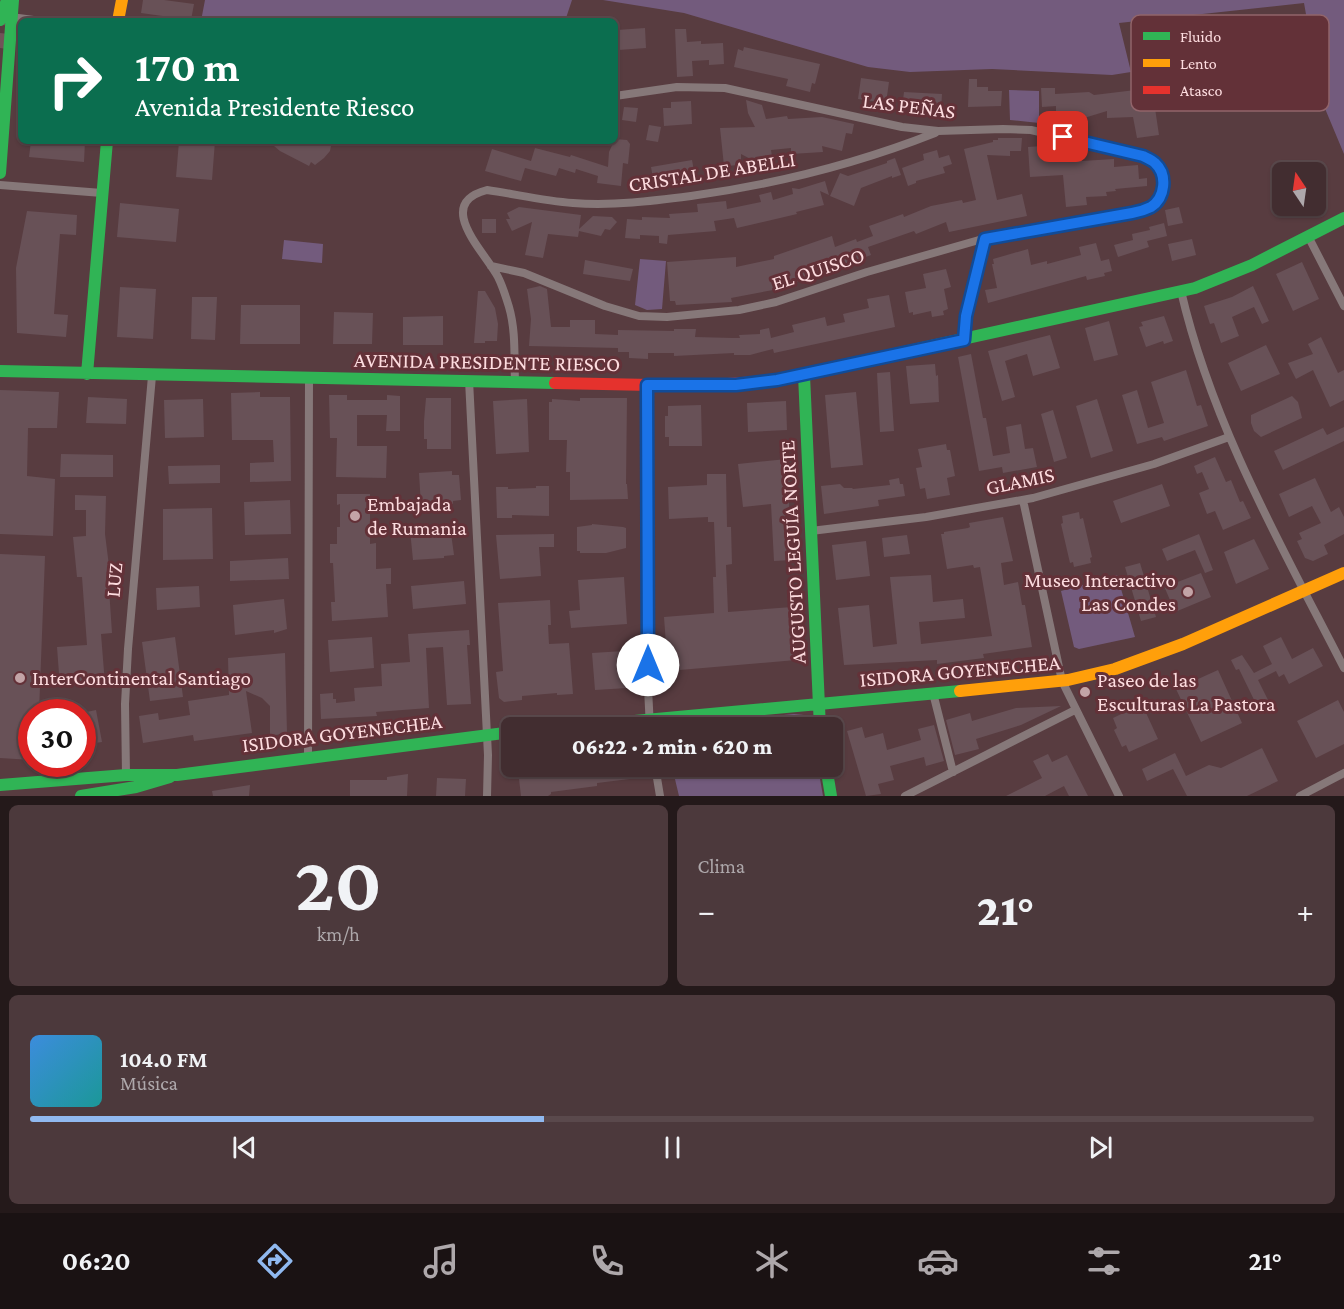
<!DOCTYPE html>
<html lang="es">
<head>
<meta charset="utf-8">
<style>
	:root { --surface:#422d30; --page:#4c393c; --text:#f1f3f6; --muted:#aea8ab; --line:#5a494c; --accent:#90b9f0 }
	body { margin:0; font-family:"Crimson Pro",serif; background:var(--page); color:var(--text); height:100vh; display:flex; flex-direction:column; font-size:22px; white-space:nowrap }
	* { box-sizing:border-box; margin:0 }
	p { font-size:20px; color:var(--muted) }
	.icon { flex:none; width:33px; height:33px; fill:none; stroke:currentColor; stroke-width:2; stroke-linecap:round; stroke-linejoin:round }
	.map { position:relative; height:796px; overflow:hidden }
	.drawer { display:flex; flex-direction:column; gap:9px; padding:9px; background:#24191a; flex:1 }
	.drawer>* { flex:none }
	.banner { position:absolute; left:18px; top:18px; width:600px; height:126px; border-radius:9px; box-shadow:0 2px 4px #0004,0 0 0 2px var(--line); background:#0b6e4f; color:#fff; overflow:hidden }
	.needle { width:39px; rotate:347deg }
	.fabs { position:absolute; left:1272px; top:162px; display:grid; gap:12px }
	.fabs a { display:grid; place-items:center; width:54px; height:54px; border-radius:9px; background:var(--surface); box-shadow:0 2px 4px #0004,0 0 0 2px var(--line); font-size:30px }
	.speed { position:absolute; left:18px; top:699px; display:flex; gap:12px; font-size:30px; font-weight:700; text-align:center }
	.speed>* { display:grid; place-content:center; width:78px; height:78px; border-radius:50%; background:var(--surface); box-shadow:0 2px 4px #0004,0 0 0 2px var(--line); line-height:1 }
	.speed .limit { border:9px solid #d22; background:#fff; color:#111 }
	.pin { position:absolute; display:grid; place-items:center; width:51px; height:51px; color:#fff; margin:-26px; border-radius:12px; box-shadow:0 3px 9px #0006 }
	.me { position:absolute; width:66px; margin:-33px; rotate:0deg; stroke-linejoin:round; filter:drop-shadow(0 0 4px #0008) }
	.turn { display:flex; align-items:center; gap:21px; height:126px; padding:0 18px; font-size:27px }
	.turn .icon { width:78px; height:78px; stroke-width:2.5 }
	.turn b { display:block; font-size:42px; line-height:51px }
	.big { font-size:45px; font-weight:800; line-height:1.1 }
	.drawer .tile { flex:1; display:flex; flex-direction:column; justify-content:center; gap:9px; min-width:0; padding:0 21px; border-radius:9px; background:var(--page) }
	.drawer .dial { align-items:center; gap:0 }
	.dial b { font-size:78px; line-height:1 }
	.song { display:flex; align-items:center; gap:18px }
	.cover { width:72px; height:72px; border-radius:9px; background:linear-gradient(135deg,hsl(210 70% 55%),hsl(180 70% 35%)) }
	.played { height:6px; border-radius:3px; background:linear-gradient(90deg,var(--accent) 40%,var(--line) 40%) }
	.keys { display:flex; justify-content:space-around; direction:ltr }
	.heat { display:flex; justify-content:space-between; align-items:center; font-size:33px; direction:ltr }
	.drawer .tiles { flex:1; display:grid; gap:9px; grid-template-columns:1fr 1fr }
	.tile:last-child { grid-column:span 2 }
	.trip { position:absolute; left:501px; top:717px; width:342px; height:60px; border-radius:9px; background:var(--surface); box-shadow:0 2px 4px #0004,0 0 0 2px var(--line); font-weight:800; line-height:60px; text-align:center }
	.menu { display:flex; height:96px; justify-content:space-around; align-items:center; background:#1a1213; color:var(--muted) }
	.menu .icon { width:42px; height:42px }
	.menu .selected { color:var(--accent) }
	.menu b { font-size:27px; color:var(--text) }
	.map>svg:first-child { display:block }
	.green { fill:#735b7d }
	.building { fill:#685157 }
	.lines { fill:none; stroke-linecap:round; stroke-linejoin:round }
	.highway-tunnel { stroke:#715458; stroke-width:15; stroke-dasharray:15 8; stroke-linecap:butt }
	.street { stroke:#867879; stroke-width:8 }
	.fast { stroke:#30b455; stroke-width:12 }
	.slow { stroke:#ff9f0a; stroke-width:12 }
	.jam { stroke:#e5322d; stroke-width:12 }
	.route-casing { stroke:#114b97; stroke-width:15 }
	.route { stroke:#1a73e8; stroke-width:10 }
	.poi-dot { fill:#c3a4a7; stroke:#633138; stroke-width:2 }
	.labels { text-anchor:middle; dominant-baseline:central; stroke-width:6; stroke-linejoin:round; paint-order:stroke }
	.street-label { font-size:21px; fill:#fddcdf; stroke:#633138 }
	.poi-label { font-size:21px; fill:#fddcdf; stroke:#633138; text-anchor:start }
	.key { fill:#633138; stroke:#91646a; stroke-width:1.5 }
	.key-label { font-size:16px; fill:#fddcdf }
</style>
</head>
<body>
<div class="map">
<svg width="1344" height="796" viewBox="0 0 1344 796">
	<rect width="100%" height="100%" fill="#583c40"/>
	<path class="green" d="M205 0H572L565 21H201Z
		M603 0H1344V154L1321 99 1304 3 1119 23 1131 72 1112 75 992 69 910 72 868 67 684 13Z
		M1009 90 1039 91V123L1010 120Z
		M284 240 323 244 322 263 282 259Z
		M640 259 666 261 662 309 647 310 635 305Z
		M1117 575 1135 637 1079 649 1074 647 1061 591Z
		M794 714 804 715 811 723 812 727H673L677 725Z
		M666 767H818L823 796H679L674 775Z"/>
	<path class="building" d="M143 0H164L194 4 191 20 141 13Z
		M645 28 646 48 618 50 617 30Z
		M675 29H686L687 42 701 41V44L723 43 724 64 709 65V60L692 61 693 76 677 77Z
		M744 47 820 64 815 84 812 83 810 92 786 86 788 79 734 67 738 49 743 51Z
		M861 78 889 82 886 103 858 99Z
		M969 79H977V87H988V91H1002L1001 106 968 107Z
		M1041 88H1055V94L1089 92 1094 95 1152 88 1159 135 1137 138 1133 117 1107 118V111L1084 118 1076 117 1070 111 1056 112V106L1042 107Z
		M904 92 942 94 941 111 902 108Z
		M746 100 762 105 766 119 787 116 788 119 822 117 854 124 852 134 846 133 842 151 822 146 823 152 791 154V148L771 150 772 157 768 162 760 164 741 154V165L724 166 720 128 755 127 748 113Z
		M691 101 692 124 664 126 663 108H671V102Z
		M624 107 638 108 636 122 622 120Z
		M649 125 661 127 658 142 646 140Z
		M998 138H1022L1021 151H1010V156L987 155 997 200 1022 194 1027 216 949 232 946 222 916 234 914 231 868 247 871 255 840 267 773 290 731 298 732 302 676 305 675 301H670L667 262 736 257V267L774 259V256L832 236 835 247 856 239 857 242 873 236 869 226 903 214 904 217 931 206 962 200 963 203 976 200 964 149 993 142V140H998Z
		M615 139 627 140 630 144 628 164 623 163 621 186 597 183 598 176 576 169 575 173 559 168 556 176 525 168 521 181 485 171 492 149 531 161 535 148 570 157 571 155 608 167 609 152Z
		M31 141H85L84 162 29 157Z
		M179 141H215L212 180 176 177Z
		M268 141H332L330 151 324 158 315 165 311 162 309 166 280 151Z
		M1056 145 1057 161 1082 158V161L1114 159V167L1138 165 1139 179 1147 178V186L1115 189 1116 191 1106 192 1107 196 1086 197 1087 205 1066 207 1063 175 1030 177 1028 147Z
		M937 150 939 158 949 155 952 164 943 167 945 173 916 181V183L908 186 902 168 924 160 923 154Z
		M895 158 901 175 892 178V176L861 188 854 206 830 196 840 173 848 176 887 163V161Z
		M692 160 694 171 689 172 691 181 660 186 659 183 654 184 651 167Z
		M825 181 829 195 820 191 824 205 796 212 797 214 737 228 734 218 714 221 716 231 668 235 667 244 659 243V236L640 235V239L625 238 627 219 642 220V217L670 218 669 214 698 212 697 204 726 201 727 209 761 202 759 195 771 192 773 200 793 194 792 188 799 189Z
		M120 203 179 209 176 242 117 237Z
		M519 207 581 215 579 229 593 216 612 217 617 222 610 230 605 229 601 236 579 231 578 237 548 234 543 258 525 255 532 222 512 231 506 219H510L507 213Z
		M1179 207 1183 223 1168 226 1165 210Z
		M27 211 77 215 76 235 60 234 54 314 68 315 66 337 17 333 16 268Z
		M482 219H496V233H482Z
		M1164 223 1167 236 1147 241 1149 247 1118 257 1114 245 1133 240 1132 234 1150 230 1149 227Z
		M1192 239 1196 255 1172 261 1168 244Z
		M1096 243 1101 261 1109 259 1112 271 1104 273 1105 276 1087 280 1086 276 988 303 985 290 997 288 992 264H994L993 259 1028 249 1031 265 1047 261V264L1081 255 1079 247Z
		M585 260 633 269 630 281 583 274Z
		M1302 262 1319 299 1293 311 1276 274Z
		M946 269 951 287 944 289 948 309 943 311 944 315 932 317 931 311 913 315V312L909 313 905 292 926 288 923 274Z
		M540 286 547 289 551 327H570V320H595V334L618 335V330L674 331V329H696L695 337 733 338H740L739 335 760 334V330L769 328 771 338 794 332 792 325 825 317 827 326 845 322 843 314 869 308 867 299 889 295 895 327 774 353 773 349 750 355H734V353L674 356V353H648V359L629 358V352H618V348L529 346 531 319 527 289Z
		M1253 286 1269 321 1262 324 1254 307 1232 317 1239 336 1221 343 1214 323 1210 324 1204 306 1232 297Z
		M120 287 156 289 153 339 117 337Z
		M478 291H485L495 308 498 324 497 341H485V343H474Z
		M192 297H217L215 340 191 339Z
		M241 305H300V344H240Z
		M334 312 373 313 372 344H333Z
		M443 316V345H403V317Z
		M1164 316 1173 341 1164 344 1163 341 1146 347 1139 327 1143 326 1141 322Z
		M1109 321 1118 355 1094 361 1085 328Z
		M1050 335 1060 368 1033 376 1027 354 1005 361 1015 397 1002 401 988 351Z
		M1321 337 1338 373 1344 370V400L1330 407 1313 370 1296 379 1288 363 1313 354 1308 344Z
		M1266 345 1280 374 1241 391 1228 363Z
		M971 354 983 418H986L993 456 1010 453 1006 427 1021 424 1025 449 1033 448 1037 467 1003 473 1002 467 979 471 958 357Z
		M935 364 936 376 938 375 939 402 910 404 906 366Z
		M1186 370 1197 406 1201 405 1208 426 1164 441 1162 437 1137 444 1122 395 1137 390 1148 428 1164 423 1151 382Z
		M890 372 894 431 880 432 877 373Z
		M0 390 59 392 57 428H28L27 476 55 479 53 536 0 534Z
		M260 392V397H290L291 481 250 482V463L274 462 273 440H232L231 393Z
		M856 392 863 465 831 468 825 395Z
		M329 395H347V400H387V395L400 396V431H386L387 415H357V446H387L386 478 336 477 337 438H330Z
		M1292 396 1298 402 1302 418 1261 437 1254 431 1251 423V415Z
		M88 397 127 399 126 424 86 423Z
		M426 398H451V449H427V439H424V421Z
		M580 398H627L626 484H627L628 499 570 500V472H566L567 440H549V402H552V399L580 401Z
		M203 399 204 437 165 438 164 400Z
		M527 399 529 452 496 454 493 401Z
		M1097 399 1113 451 1091 458 1076 406Z
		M786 401 787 430 748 432 747 403Z
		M701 405 702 446H669V437H665V416H668V406Z
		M1053 410 1067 458 1054 462 1041 414Z
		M1344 427V441L1283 470 1274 451 1323 428 1327 435Z
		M946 444 947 450H950L955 476 947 478 950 495 927 499 925 488 920 489 916 468 922 467 918 449Z
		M61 454 113 455V477H60Z
		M1215 457 1226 482 1231 480 1240 502 1243 501 1251 518 1223 530 1215 511 1207 514 1199 493 1209 489 1202 472 1197 474 1194 466Z
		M787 459 792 502H789L792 560 774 561 771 504 743 507 738 464Z
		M220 465V483L169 484 168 466Z
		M452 471V475H459L461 500 453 501V504L421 506 419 473Z
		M707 474H726L727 527H731L732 564 726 565 728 612 792 607 796 660 668 671 664 617 714 613 713 577H716L714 522H708V517L669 519 668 487 707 485Z
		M899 478 900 484H903L905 496 878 500 879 506 824 514 821 486 840 484 844 488H852L853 489 890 485 889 480Z
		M1315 478 1331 512 1339 507 1344 517V534L1324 545 1328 554 1313 561 1305 558 1297 541 1302 539 1299 533 1321 523 1312 506 1289 517 1279 494Z
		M1162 484 1170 506 1121 523 1113 501Z
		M536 486H549V516L512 515V518H497L496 487H508V489L536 488Z
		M337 494H370V544L376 543V569L391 568V584H386L388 617 332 621 331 602H335L333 563H330V544H337V527H340V504L337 505Z
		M75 495 106 496 105 534 110 574H108L112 633 101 634 105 684 60 687 57 647 87 645 82 577H77L73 537 86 536V510H75Z
		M290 500 291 534 245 535 244 502Z
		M212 508 213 559 163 560V509Z
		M1079 512 1080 519 1083 518 1092 557 1090 558 1091 563 1074 567 1073 562 1070 563 1061 524 1063 523 1062 516Z
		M1003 517 1013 561 1001 563 1004 585 1018 582 1022 605H1025L1032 647 983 654 984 658 937 664V660L844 665 838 608 869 605 873 647 897 644 890 577 931 575 933 602 963 599 965 618 919 622 921 644 992 636 980 567 974 568 973 565 947 569 941 534H944V532L968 528 970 527 969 523Z
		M592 524 623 527 626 528V548L606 553H580V551H577V527L592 525Z
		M442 525V527L450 526 454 555 444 556V558L413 560 410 530 433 528V526Z
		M554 534V547H539L541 576 500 579 496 535Z
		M1199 534 1213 570 1205 573 1195 550 1167 561 1162 549Z
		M907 535 910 554 884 557 882 538Z
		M1254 539 1269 569 1236 584 1224 552Z
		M866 541 870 576 836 580 832 545Z
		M0 554 45 556 39 712H32V760L0 758Z
		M288 558 289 579 230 581V561Z
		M1140 563 1156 617 1141 621 1125 567Z
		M1201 573 1211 597 1175 612 1164 586 1174 581 1175 583Z
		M624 577 627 624 571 628 569 611 580 610 578 580Z
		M464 581 466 604 413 609 411 586Z
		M199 586 200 607 157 610 156 588Z
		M284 599 287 629 274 633V630L235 635 233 605Z
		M550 600 551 625H548L549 644 569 643 573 694 557 695V693L522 696V700L504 702 499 698 496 672 503 671 498 603Z
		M469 630 470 645H467L471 704 447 705 443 647 426 648 429 708 376 712 377 716 321 719 320 694 333 693V699H336V703L355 701 354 688 382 686 381 664 410 662 408 634Z
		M175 637 183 697 150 701 142 642Z
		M372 637 374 668 330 672 328 640Z
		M1281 637 1292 659 1313 648 1323 666 1289 684 1284 674 1279 677 1276 671 1258 680 1269 702 1258 708 1239 669 1236 670 1231 660 1242 655 1254 673 1272 664 1263 646Z
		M624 651 627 688 595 690 592 653Z
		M285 653 287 733 270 736V706L262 698 246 691 252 733 194 741 193 735 143 743 139 716 158 713 159 720 190 715 188 701 229 695 228 658Z
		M1218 670 1242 723 1201 742 1176 689Z
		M1338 700 1344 712V744L1316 758 1297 721Z
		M1142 704 1158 739 1129 752 1126 745 1122 747 1114 730 1117 728 1113 718Z
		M1061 706 1021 725 976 739 979 749 955 755 946 720 970 713 972 721 1016 708Z
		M96 710 102 742 82 745V713Z
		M934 725 944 761 926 766 924 757 890 766 894 780 878 784 881 794 866 796 847 731 862 727 865 738 883 733 887 750 921 740 918 729Z
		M1262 748 1278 781 1247 796H1187L1173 769 1147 781 1142 769 1175 753 1186 776 1209 765 1221 768Z
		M1048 754 1052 762 1067 755 1088 796H1069L1064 786 1045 796H1006L1042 778 1033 761Z
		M521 766H540L541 772H544L545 777 564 774 563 766H637L638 778 597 783V786L551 792V794L548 796H521L519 779H523Z
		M408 774 407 796H350V780H387V777Z
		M437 778 466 779 465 796H436Z
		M250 785 249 796H213L212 791Z"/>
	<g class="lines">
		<path class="highway-tunnel" d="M0 48 5 7"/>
		<path class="street" d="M11 17 41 21
			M0 185 102 193
			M1308 236 1344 306
			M491 266 524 273 605 306 639 316 667 317 739 310 776 302 867 272 979 240 1114 217 1145 210 1157 202 1162 193 1163 184 1162 174 1158 166 1143 156 1031 130 1003 129 938 131 902 127 725 88 677 87 615 96
			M1181 291C1212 425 1282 547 1344 668
			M964 340 966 316 985 239
			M469 380 488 755 487 796
			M515 381C514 357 516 331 509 307 506 297 503 287 498 277 485 252 433 204 487 190 515 194 544 201 573 203 613 206 652 201 691 196 777 184 854 165 935 133
			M647 385 648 688 650 728
			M1023 500 1062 681 1119 796
			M811 531 926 517 1033 498 1154 464 1229 437
			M933 693 953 772
			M308 757 309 379
			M655 766 660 796
			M126 775 125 704 128 649 152 376
			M905 796 1075 710
			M1300 796 1344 773"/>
		<path class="fast" d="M0 20 7 0
			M0 173 13 0
			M0 371 555 383
			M87 374 107 141
			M804 375 820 728
			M772 381 1195 288 1252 265 1344 218
			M559 728 960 691
			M826 766 831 796
			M0 785 126 775H177L512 732
			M81 796 136 787 170 777"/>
		<path class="slow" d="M118 21 122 0
			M960 691 1068 680 1115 669 1183 644 1344 573"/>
		<path class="jam" d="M555 383 698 386 772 381"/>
	</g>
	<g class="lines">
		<defs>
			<path id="route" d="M648 665 647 385H736L777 380 964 340 966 316 985 239 1132 213C1138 212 1145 210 1151 207 1165 198 1168 175 1155 163 1152 160 1147 158 1143 156L1063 137"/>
		</defs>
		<use href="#route" class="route-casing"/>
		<use href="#route" class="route"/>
	</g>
	<g class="poi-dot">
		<circle cx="355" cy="516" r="6"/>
		<circle cx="1188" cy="592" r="6"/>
		<circle cx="20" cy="678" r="6"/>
		<circle cx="1085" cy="692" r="6"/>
	</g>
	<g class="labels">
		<g class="street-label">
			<text transform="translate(909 106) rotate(7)">LAS PEÑAS</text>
			<text transform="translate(712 172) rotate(-9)">CRISTAL DE ABELLI</text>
			<text transform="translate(818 269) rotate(-18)">EL QUISCO</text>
			<text transform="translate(487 362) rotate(1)">AVENIDA PRESIDENTE RIESCO</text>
			<text transform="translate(1020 481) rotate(-12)">GLAMIS</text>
			<text transform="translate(793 552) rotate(-93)">AUGUSTO LEGUÍA NORTE</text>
			<text transform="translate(114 580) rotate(-85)">LUZ</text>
			<text transform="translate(960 671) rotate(-5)">ISIDORA GOYENECHEA</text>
			<text transform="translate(342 733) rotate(-7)">ISIDORA GOYENECHEA</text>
		</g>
		<g class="poi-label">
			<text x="367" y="504">Embajada<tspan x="367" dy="24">de Rumania</tspan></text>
			<text x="1176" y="580" text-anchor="end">Museo Interactivo<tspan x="1176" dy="24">Las Condes</tspan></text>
			<text x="32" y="678">InterContinental Santiago</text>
			<text x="1097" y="680">Paseo de las<tspan x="1097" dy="24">Esculturas La Pastora</tspan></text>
		</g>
	</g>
	<rect x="1131" y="15" width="198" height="96" rx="9" class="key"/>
	<rect x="1143" y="32" width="27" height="8" fill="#30b455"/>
	<rect x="1143" y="59" width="27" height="8" fill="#ff9f0a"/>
	<rect x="1143" y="86" width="27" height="8" fill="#e5322d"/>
	<g class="key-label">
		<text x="1180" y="42">Fluido</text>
		<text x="1180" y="69">Lento</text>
		<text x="1180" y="96">Atasco</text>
	</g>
</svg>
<div class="fabs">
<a><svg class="needle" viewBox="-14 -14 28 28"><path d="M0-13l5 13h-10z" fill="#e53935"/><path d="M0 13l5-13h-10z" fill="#aea8ab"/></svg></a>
</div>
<div class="speed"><div class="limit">30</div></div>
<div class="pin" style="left:1063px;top:137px;background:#d93025"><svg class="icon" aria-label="arrive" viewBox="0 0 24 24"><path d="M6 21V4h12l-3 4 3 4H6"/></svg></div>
<svg class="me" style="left:648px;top:665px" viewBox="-20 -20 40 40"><circle r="19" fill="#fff"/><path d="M0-13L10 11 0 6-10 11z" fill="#1a73e8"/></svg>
<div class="trip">06:22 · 2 min · 620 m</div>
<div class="banner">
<div class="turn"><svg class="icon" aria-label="right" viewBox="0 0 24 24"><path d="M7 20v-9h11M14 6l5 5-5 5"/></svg><div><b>170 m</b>Avenida Presidente Riesco</div></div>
</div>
</div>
<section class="drawer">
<div class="tiles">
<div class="tile dial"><b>20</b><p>km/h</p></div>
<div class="tile"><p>Clima</p>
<div class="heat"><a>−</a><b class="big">21°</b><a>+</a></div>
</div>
<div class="tile">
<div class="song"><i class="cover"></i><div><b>104.0 FM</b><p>Música</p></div></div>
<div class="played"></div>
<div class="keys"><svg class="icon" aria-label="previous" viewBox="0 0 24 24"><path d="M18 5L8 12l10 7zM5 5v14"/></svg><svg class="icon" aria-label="pause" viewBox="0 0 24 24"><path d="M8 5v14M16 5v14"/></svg><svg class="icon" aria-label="next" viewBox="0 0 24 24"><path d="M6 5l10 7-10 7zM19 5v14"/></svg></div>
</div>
</div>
</section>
<nav class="menu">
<b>06:20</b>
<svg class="icon selected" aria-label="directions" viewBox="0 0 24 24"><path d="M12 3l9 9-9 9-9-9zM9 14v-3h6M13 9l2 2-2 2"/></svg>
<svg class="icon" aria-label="music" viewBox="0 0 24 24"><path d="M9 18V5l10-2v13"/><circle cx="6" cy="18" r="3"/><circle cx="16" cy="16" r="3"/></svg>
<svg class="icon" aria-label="phone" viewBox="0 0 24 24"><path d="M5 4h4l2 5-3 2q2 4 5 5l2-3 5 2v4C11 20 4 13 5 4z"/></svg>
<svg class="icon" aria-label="climate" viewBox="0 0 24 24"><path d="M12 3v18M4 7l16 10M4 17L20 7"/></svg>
<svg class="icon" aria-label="car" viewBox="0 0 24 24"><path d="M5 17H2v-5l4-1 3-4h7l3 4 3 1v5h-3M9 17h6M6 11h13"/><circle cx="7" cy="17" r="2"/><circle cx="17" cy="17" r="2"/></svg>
<svg class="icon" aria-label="filters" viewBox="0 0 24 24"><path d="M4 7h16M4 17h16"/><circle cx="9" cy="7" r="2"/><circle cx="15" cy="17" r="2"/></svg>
<b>21°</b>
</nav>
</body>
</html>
